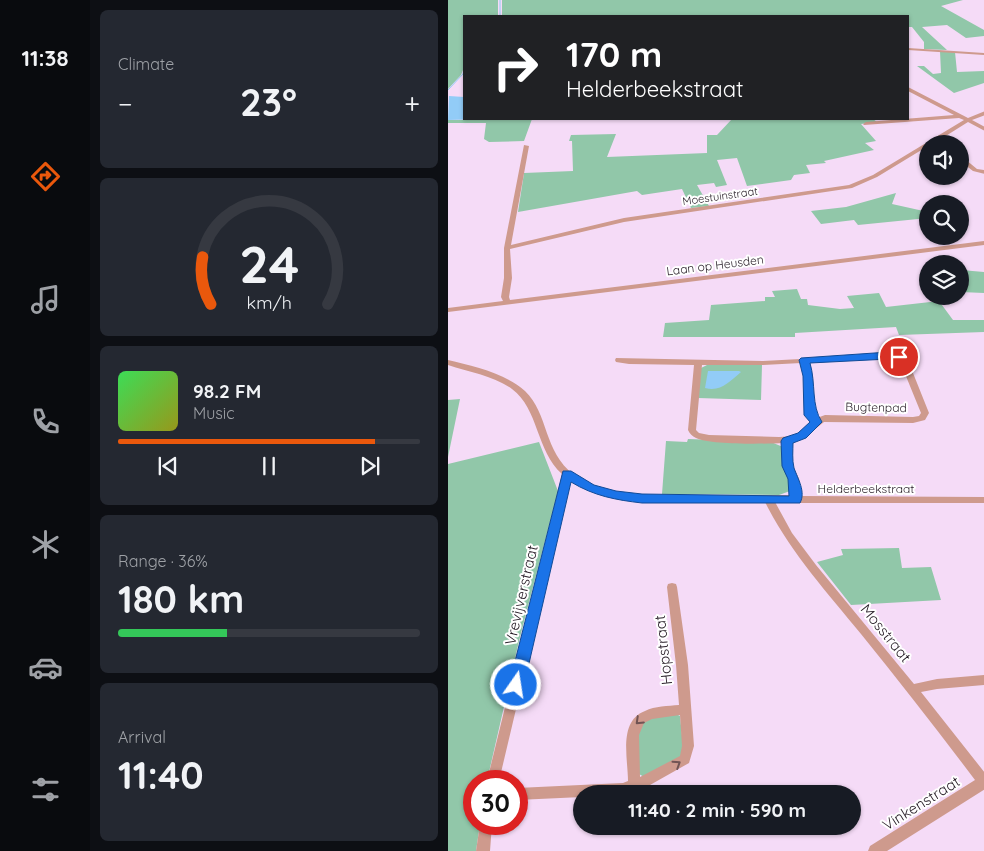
<!DOCTYPE html>
<html lang="en">
<head>
<meta charset="utf-8">
<style>
	:root { --surface:#171b24; --page:#242831; --text:#f1f3f6; --muted:#9ea1a6; --line:#363941; --accent:#ea580c }
	body { margin:0; font-family:Quicksand,sans-serif; background:var(--page); color:var(--text); height:100vh; display:flex; flex-direction:column; font-size:19px; white-space:nowrap }
	* { box-sizing:border-box; margin:0 }
	p { font-size:16px; color:var(--muted) }
	.icon { flex:none; width:28px; height:28px; fill:none; stroke:currentColor; stroke-width:2; stroke-linecap:round; stroke-linejoin:round }
	.map { position:relative; flex:1; overflow:hidden }
	.panel { display:flex; flex-direction:column; gap:10px; padding:10px; background:#0d0f14; width:358px }
	.panel>* { flex:none }
	.top-card { position:absolute; left:15px; top:15px; width:446px; height:105px; border-radius:0px; box-shadow:0 1px 4px #0004; background:#202124; color:#fff; overflow:hidden }
	.tools { position:absolute; left:471px; top:135px; display:grid; gap:10px }
	.tools a { display:grid; place-items:center; width:50px; height:50px; border-radius:50%; background:var(--surface); box-shadow:0 1px 4px #0004; font-size:25px }
	.speed { position:absolute; left:15px; top:770px; display:flex; gap:10px; font-size:25px; font-weight:700; text-align:center }
	.speed>* { display:grid; place-content:center; width:65px; height:65px; border-radius:50%; background:var(--surface); box-shadow:0 1px 4px #0004; line-height:1 }
	.speed .limit { border:8px solid #d22; background:#fff; color:#111 }
	.pin { position:absolute; display:grid; place-items:center; width:42px; height:42px; color:#fff; margin:-21px; border:2px solid #fff; border-radius:50%; box-shadow:0 1px 5px #0007 }
	.me { position:absolute; width:55px; margin:-28px; rotate:13deg; stroke-linejoin:round; filter:drop-shadow(0 0 4px #0008) }
	.turn { display:flex; align-items:center; gap:18px; height:105px; padding:0 20px; font-size:22px }
	.turn .icon { width:65px; height:65px; stroke-width:2.5 }
	.turn b { display:block; font-size:35px; line-height:42px }
	.big { font-size:38px; font-weight:700; line-height:1.1 }
	.panel .tile { flex:1; display:flex; flex-direction:column; justify-content:center; gap:8px; min-width:0; padding:0 18px; border-radius:8px; background:var(--page) }
	.panel .dial { align-items:center; gap:0 }
	.dial svg { height:130px; overflow:visible; fill:none; stroke:var(--line); stroke-width:7; stroke-linecap:round; text-anchor:middle }
	.dial text { fill:var(--text); stroke:none }
	.song { display:flex; align-items:center; gap:15px }
	.cover { width:60px; height:60px; border-radius:8px; background:linear-gradient(135deg,hsl(130 70% 55%),hsl(60 70% 35%)) }
	.played { height:5px; border-radius:2px; background:linear-gradient(90deg,var(--accent) 85%,var(--line) 85%) }
	.keys { display:flex; justify-content:space-around; direction:ltr }
	.heat { display:flex; justify-content:space-between; align-items:center; font-size:28px; direction:ltr }
	.charge { height:8px; border-radius:4px; background:linear-gradient(90deg,#34c759 36%,var(--line) 0) }
	.trip { position:absolute; left:125px; top:785px; width:288px; height:50px; border-radius:25px; background:var(--surface); box-shadow:0 1px 4px #0004; font-weight:700; line-height:50px; text-align:center }
	main { display:flex; flex:1; min-height:0 }
	.dock { display:flex; flex-direction:column; width:90px; justify-content:space-around; align-items:center; background:#090b0e; color:var(--muted) }
	.dock .icon { width:35px; height:35px }
	.dock .current { color:var(--accent) }
	.dock b { font-size:22px; color:var(--text) }
	.map>svg:first-child { display:block }
	.green { fill:#91c7a9 }
	.water { fill:#92ccf7 }
	.lines { fill:none; stroke-linecap:round; stroke-linejoin:round }
	.stream { stroke:#92ccf7; stroke-width:1 }
	.minor { fill:#ce9a8d; fill-rule:evenodd }
	.oneway { stroke:#715454 }
	.route { fill:#1a73e8; stroke:#114b97 }
	.labels { text-anchor:middle; dominant-baseline:central; stroke-width:4; stroke-linejoin:round; paint-order:stroke }
	.far-street-label { font-size:11px; fill:#251b25; stroke:#fff }
	.street-label { font-size:12px; fill:#251b25; stroke:#fff }
	.near-street-label { font-size:15px; fill:#251b25; stroke:#fff }
</style>
</head>
<body>
<main>
<nav class="dock">
<b>11:38</b>
<svg class="icon current" aria-label="directions" viewBox="0 0 24 24"><path d="M12 3l9 9-9 9-9-9zM9 14v-3h6M13 9l2 2-2 2"/></svg>
<svg class="icon" aria-label="music" viewBox="0 0 24 24"><path d="M9 18V5l10-2v13"/><circle cx="6" cy="18" r="3"/><circle cx="16" cy="16" r="3"/></svg>
<svg class="icon" aria-label="phone" viewBox="0 0 24 24"><path d="M5 4h4l2 5-3 2q2 4 5 5l2-3 5 2v4C11 20 4 13 5 4z"/></svg>
<svg class="icon" aria-label="climate" viewBox="0 0 24 24"><path d="M12 3v18M4 7l16 10M4 17L20 7"/></svg>
<svg class="icon" aria-label="car" viewBox="0 0 24 24"><path d="M5 17H2v-5l4-1 3-4h7l3 4 3 1v5h-3M9 17h6M6 11h13"/><circle cx="7" cy="17" r="2"/><circle cx="17" cy="17" r="2"/></svg>
<svg class="icon" aria-label="filters" viewBox="0 0 24 24"><path d="M4 7h16M4 17h16"/><circle cx="9" cy="7" r="2"/><circle cx="15" cy="17" r="2"/></svg>
</nav>
<section class="panel">
<div class="tile"><p>Climate</p>
<div class="heat"><a>−</a><b class="big">23°</b><a>+</a></div>
</div>
<div class="tile dial"><svg viewBox="0 0 100 80">
<path d="M14 69A42 42 0 1 1 86 69"/>
<path d="M14 69A42 42 0 0 1 9 40" stroke="#ea580c"/>
<text x="50" y="56" font-size="32" font-weight="700">24</text>
<text x="50" y="72" font-size="11">km/h</text>
</svg></div>
<div class="tile">
<div class="song"><i class="cover"></i><div><b>98.2 FM</b><p>Music</p></div></div>
<div class="played"></div>
<div class="keys"><svg class="icon" aria-label="previous" viewBox="0 0 24 24"><path d="M18 5L8 12l10 7zM5 5v14"/></svg><svg class="icon" aria-label="pause" viewBox="0 0 24 24"><path d="M8 5v14M16 5v14"/></svg><svg class="icon" aria-label="next" viewBox="0 0 24 24"><path d="M6 5l10 7-10 7zM19 5v14"/></svg></div>
</div>
<div class="tile"><p>Range · 36%</p><b class="big">180 km</b><div class="charge"></div></div>
<div class="tile"><p>Arrival</p><b class="big">11:40</b></div>
</section>
<div class="map">
<svg width="537" height="851" viewBox="0 0 537 851">
	<rect width="100%" height="100%" fill="#f5dbf7"/>
	<path class="green" d="M0 0H50V16H16L15 70 13 75 0 89Z
		M54 0H515L493 6 536 30 537 36 518 38 499 25 474 27 499 50 476 49V42L464 27H460V16H54Z
		M492 51 507 52 509 72 536 71V83L506 93 469 66H476L485 74 493 73Z
		M84 119 76 141 41 142 36 139 38 123H0V120Z
		M284 119H425L429 122 413 124 428 141 417 143 426 150 376 161 378 163 358 165 362 173 346 175 343 180 299 186 289 158 269 160 279 185 268 187 266 183 249 185 261 206 243 208 234 189 194 195 189 191 70 212 76 173 125 171 124 141H121L123 135 168 134 159 157 259 153V135H269Z
		M448 193 444 204 480 212V218L410 225 406 220 373 224 363 211 398 207Z
		M513 270 536 272V293L513 292Z
		M349 289 353 299H359L360 305 392 309 406 308 399 296 431 293 438 307 491 301 505 320H536V332L451 335 448 327 347 333V337H215L217 323 261 320 263 305 317 301V297H327L324 291Z
		M259 365H314L313 400 250 398 253 368Z
		M12 399 0 457V400Z
		M240 439 323 442 335 447 342 476V491L331 495 214 494 218 441 239 442Z
		M91 442 110 491 71 641 39 781H26V824H32L28 851H0V464Z
		M451 548 454 568 483 567 493 600 403 605 369 562 395 555 393 549Z
		M228 714 232 716 236 755 196 777 191 774 187 731 194 720Z"/>
	<path class="water" d="M1 96 16 97V119H36L0 120Z
		M260 371H291L293 372C281 382 273 392 257 388Z"/>
	<g class="lines">
		<path class="stream" d="M52 0V16
			M0 90 15 74 16 69"/>
		<path class="minor" d="M460 48 537 53V55L460 50Z
			M460 87 520 118 537 111V115L524 120 537 127V131L520 122 485 144H480V146L429 177 404 188 176 222 62 249 64 278 61 297 62 300 537 241V245L0 312V308L55 301 53 297 56 278V248L76 145 81 146 63 245 176 218 401 185 425 175 516 120 511 118 416 125 415 124 418 122 506 115 460 91Z
			M512 155 529 169 537 170V174L525 171 512 161Z
			M446 354 454 355 461 363 481 413 477 420 465 423 376 422 356 438 344 442 345 466 351 479 352 496 537 497V503H348L327 502 344 533 368 565 466 684 489 679 537 675V685L489 689 473 692 537 773V789L439 851H420L422 846 527 780C490 731 452 682 413 634 378 591 342 552 317 502L194 501C169 499 144 494 122 481L51 781H39L114 474C88 451 91 409 64 389 46 376 21 372 0 365V360C25 366 57 373 77 391 101 414 95 451 126 475 161 501 211 495 252 495 282 495 312 495 343 495L341 479 335 466V443C317 444 262 445 248 438 244 436 242 434 240 430L246 365 181 364 168 362 167 360 168 358 315 361ZM446 358 453 364 473 413 471 416 465 417 377 415 369 418 366 414 365 376 361 363ZM353 363 357 376 358 415 363 422 347 436 331 437 261 435 251 433 248 430 254 365H315Z
			M224 583 228 584 229 587 240 665 246 746 241 763 202 785 178 794H134V797L69 800V788L175 783 180 781C180 759 170 721 197 711 207 706 220 706 231 705L228 665 219 587 220 584ZM232 715 234 746 232 756 192 777 191 735 196 723 204 719Z
			M32 824H44L42 851H28Z"/>
	</g>
	<defs><path id="oneway-chevron" d="M-2-3.5L2.5 0L-2 3.5" fill="none" stroke-width="1.6" stroke-linecap="round" stroke-linejoin="round" transform="scale(1.25)"/></defs>
	<g class="oneway">
		<use href="#oneway-chevron" transform="translate(191 721) rotate(136)"/>
		<use href="#oneway-chevron" transform="translate(229 764) rotate(-33)"/>
	</g>
	<path class="route" d="M441 352 455 354 456 357 451 360 441 359 362 363C368 383 363 406 374 422L358 438 345 443C345 450 344 460 346 468 350 479 358 492 352 503H194C168 500 146 496 123 482L76 685 74 689 68 691 63 689 61 685 115 471H123L146 485 168 491 194 494 341 496 340 479 334 466 333 441 335 438 350 433 362 422 356 415 355 376 351 360 353 358Z"/>
	<g class="labels">
		<g class="far-street-label">
			<text transform="translate(272 196) rotate(-8)">Moestuinstraat</text>
		</g>
		<g class="street-label">
			<text transform="translate(267 265) rotate(-7)">Laan op Heusden</text>
			<text transform="translate(428 407) rotate(1)">Bugtenpad</text>
			<text x="418" y="488">Helderbeekstraat</text>
		</g>
		<g class="near-street-label">
			<text transform="translate(73 595) rotate(-77)">Vrevijverstraat</text>
			<text transform="translate(438 633) rotate(51)">Mosstraat</text>
			<text transform="translate(215 650) rotate(-96)">Hopstraat</text>
			<text transform="translate(473 803) rotate(-32)">Vinkenstraat</text>
		</g>
	</g>
</svg>
<div class="tools">
<a><svg class="icon" aria-label="sound" viewBox="0 0 24 24"><path d="M4 9h4l5-4v14l-5-4H4zM17 9q2 3 0 6"/></svg></a>
<a><svg class="icon" aria-label="search" viewBox="0 0 24 24"><circle cx="10" cy="10" r="6"/><path d="M15 15l6 6"/></svg></a>
<a><svg class="icon" aria-label="layers" viewBox="0 0 24 24"><path d="M12 4l9 5-9 5-9-5zM3 14l9 5 9-5"/></svg></a>
</div>
<div class="speed"><div class="limit">30</div></div>
<div class="pin" style="left:451px;top:357px;background:#d93025"><svg class="icon" aria-label="arrive" viewBox="0 0 24 24"><path d="M6 21V4h12l-3 4 3 4H6"/></svg></div>
<svg class="me" style="left:68px;top:685px" viewBox="-20 -20 40 40"><circle r="17" fill="#1a73e8" stroke="#fff" stroke-width="3"/><path d="M0-11L8 9 0 5-8 9z" fill="#fff"/></svg>
<div class="trip">11:40 · 2 min · 590 m</div>
<div class="top-card">
<div class="turn"><svg class="icon" aria-label="right" viewBox="0 0 24 24"><path d="M7 20v-9h11M14 6l5 5-5 5"/></svg><div><b>170 m</b>Helderbeekstraat</div></div>
</div>
</div>
</main>
</body>
</html>
